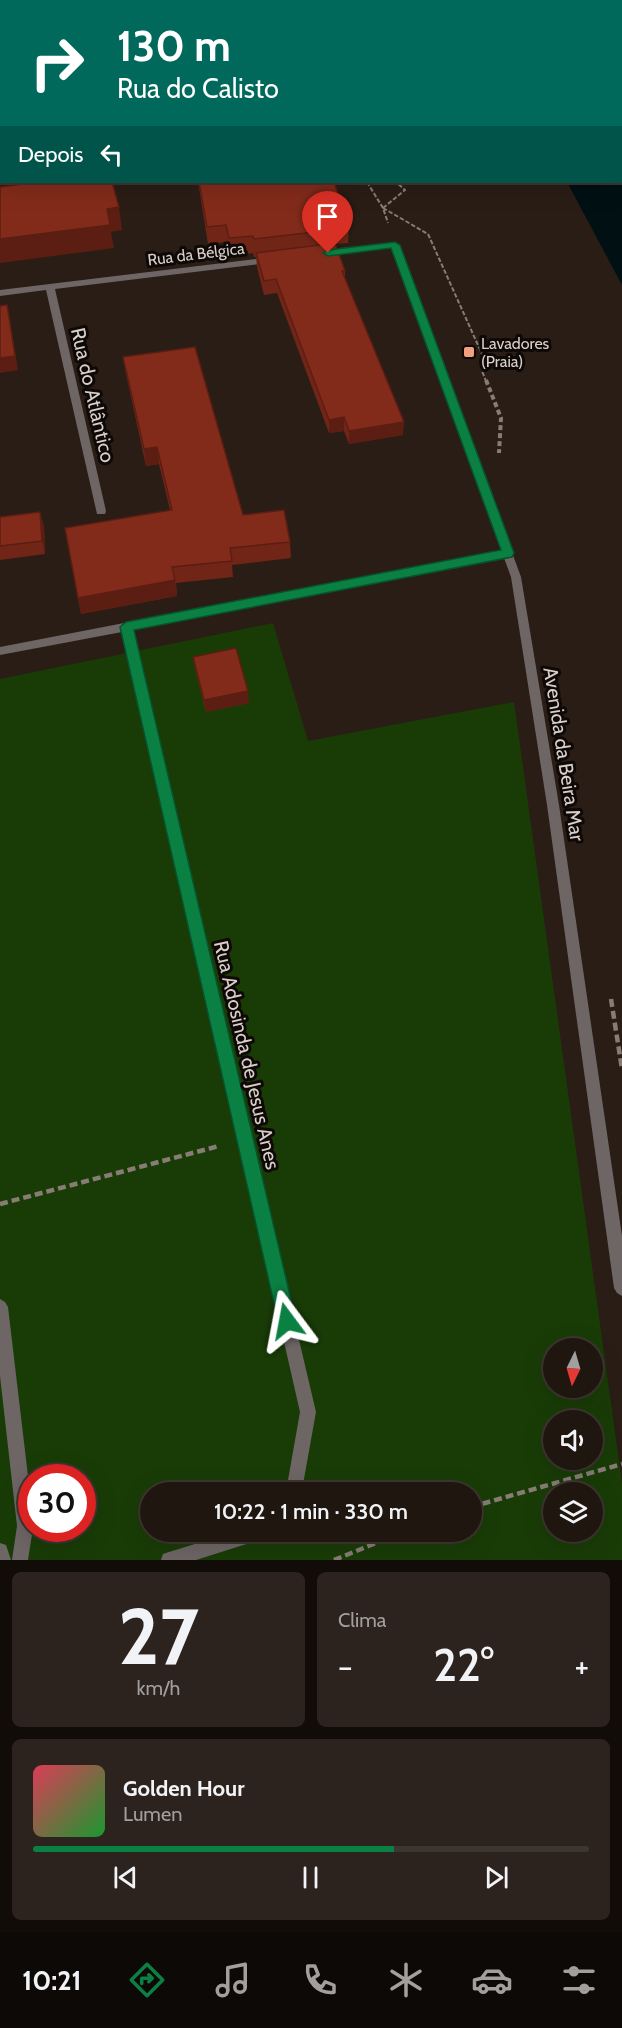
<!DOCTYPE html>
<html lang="pt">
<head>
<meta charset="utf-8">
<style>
	:root { --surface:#201610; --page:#2d231e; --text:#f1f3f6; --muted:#a29f9f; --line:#3d3530; --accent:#0b8043 }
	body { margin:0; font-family:Cabin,sans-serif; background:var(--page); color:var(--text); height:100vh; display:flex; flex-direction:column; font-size:22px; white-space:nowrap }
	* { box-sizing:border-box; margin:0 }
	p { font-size:20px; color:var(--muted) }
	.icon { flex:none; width:33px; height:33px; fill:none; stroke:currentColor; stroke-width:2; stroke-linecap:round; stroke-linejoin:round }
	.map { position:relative; height:1560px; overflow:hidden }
	.drawer { display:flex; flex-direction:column; gap:12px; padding:12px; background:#120c09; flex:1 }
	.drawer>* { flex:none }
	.top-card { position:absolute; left:0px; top:0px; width:622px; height:183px; box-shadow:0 6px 24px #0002,0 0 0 2px var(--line); background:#00695c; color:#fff; overflow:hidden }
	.needle { width:39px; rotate:185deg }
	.tools { position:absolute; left:543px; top:1338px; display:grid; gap:12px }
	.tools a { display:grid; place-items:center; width:60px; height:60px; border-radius:50%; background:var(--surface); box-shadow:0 6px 24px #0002,0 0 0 2px var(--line); font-size:30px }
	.speed { position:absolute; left:18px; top:1464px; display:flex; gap:12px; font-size:30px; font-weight:700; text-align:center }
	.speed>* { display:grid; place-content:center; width:78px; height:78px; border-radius:50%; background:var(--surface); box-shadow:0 6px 24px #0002,0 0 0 2px var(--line); line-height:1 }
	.speed .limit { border:9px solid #d22; background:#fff; color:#111 }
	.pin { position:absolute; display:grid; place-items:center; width:51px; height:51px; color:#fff; margin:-62px -26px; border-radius:50% 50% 50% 0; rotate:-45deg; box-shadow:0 0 6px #0007 }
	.pin .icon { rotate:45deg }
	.me { position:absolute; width:66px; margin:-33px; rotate:347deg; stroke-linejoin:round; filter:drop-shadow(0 0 4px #0008) }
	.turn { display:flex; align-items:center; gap:21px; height:126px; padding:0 18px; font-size:27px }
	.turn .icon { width:78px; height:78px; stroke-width:2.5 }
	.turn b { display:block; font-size:42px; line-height:51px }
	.then { display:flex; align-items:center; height:57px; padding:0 18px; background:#0003; gap:12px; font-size:22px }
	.big { font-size:45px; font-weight:600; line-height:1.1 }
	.drawer .tile { flex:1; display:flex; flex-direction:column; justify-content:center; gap:9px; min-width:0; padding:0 21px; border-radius:9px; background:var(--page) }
	.drawer .dial { align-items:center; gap:0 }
	.dial b { font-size:78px; line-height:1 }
	.song { display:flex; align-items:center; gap:18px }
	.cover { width:72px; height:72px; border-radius:9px; background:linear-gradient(135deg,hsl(350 70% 55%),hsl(130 70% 35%)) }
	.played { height:6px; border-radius:3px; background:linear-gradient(90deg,var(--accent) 65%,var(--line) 65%) }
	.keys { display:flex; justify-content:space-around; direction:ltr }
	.heat { display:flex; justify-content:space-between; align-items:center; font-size:33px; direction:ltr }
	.drawer .tiles { flex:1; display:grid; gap:12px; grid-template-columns:1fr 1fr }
	.tile:last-child { grid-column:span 2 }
	.trip { position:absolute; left:140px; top:1482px; width:342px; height:60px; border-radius:30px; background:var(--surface); box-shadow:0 6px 24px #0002,0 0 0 2px var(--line); font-weight:600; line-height:60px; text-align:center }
	.tabs { display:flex; height:96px; justify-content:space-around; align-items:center; background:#0d0906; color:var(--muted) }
	.tabs .icon { width:42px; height:42px }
	.tabs .on { color:var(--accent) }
	.tabs b { font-size:27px; color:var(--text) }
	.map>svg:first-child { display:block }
	.green { fill:#193c07; fill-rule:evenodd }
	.water { fill:#011013 }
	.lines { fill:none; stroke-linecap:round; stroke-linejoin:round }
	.path-far2 { stroke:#877c76; stroke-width:2; stroke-dasharray:4.5 2; stroke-linecap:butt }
	.path-far1 { stroke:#877c76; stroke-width:4; stroke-dasharray:5 3; stroke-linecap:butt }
	.path { stroke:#877c76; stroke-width:4.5; stroke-dasharray:8 4; stroke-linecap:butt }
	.street { fill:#6e6565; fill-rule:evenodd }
	.wall { fill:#712517 }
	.shaded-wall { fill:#5c1e13 }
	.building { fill:#832b1b; stroke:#5c1e13; stroke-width:1.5 }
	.route { fill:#0b8043; stroke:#07532c; stroke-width:1.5 }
	.poi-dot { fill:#f2a17e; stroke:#0e0906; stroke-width:2 }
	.labels { text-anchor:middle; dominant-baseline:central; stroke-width:6; stroke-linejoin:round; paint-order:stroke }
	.far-street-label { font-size:16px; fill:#d8cfca; stroke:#0e0906 }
	.far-poi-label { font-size:16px; fill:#d8cfca; stroke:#0e0906; text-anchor:start }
	.street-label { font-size:20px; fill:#d8cfca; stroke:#0e0906 }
</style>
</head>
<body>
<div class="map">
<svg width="622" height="1560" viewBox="0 0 622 1560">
	<rect width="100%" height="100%" fill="#2a1d16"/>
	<path class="green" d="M273 623 308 741 514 702 622 1483V1560H0V679ZM554 1348H592V1388H554ZM554 1420H592V1460H554ZM32 1478H82V1528H32ZM150 1492H471V1532H150ZM554 1492H592V1532H554Z"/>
	<path class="water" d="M339 0H622V285L567 182H621V2Z"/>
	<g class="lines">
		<path class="path-far2" d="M206 0 208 2
			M162 1 166 0
			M367 182 383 208 388 223
			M383 208 428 234 482 354V371L486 381
			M383 208 405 190 396 182"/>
		<path class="path-far1" d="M486 380 501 418 499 453"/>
		<path class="path" d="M611 999 622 1069
			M0 1204 219 1146
			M471 1507 622 1464
			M334 1560 403 1532"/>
		<path class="street" d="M395 242 399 245 521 577 559 805 622 1236V1296L617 1293 614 1288 547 805 511 577 504 558 132 630 316 1412 302 1490 299 1492H281L288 1480 300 1412 122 632 0 655V647L501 550 392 248 323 256 319 253 323 250Z
			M273 257 277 260 276 262 55 289 106 511 105 514H97L46 290 0 296V290Z
			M0 1299 5 1302 8 1307 32 1510 33 1528 28 1560H12L17 1526 0 1376Z
			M234 1532H267L265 1538 259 1540 196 1560H161L163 1554 169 1552Z
			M0 1543 6 1545 11 1560H0Z"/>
	</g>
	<path class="wall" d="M198 182H334L349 225 348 243 335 244 345 271V278L403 435 349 444 344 431 329 433 277 293 264 295 257 267 256 257H254L253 253 230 256 227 242 208 244Z
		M123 357 243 515 290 542 291 558 232 565 233 577 176 583 177 596 81 614 78 598 170 510 159 464 146 466 126 374Z
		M0 517 44 526 45 554 0 560Z
		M193 657 249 703 206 712 195 669Z"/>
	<path class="shaded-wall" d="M119 207 122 230 111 232 114 248 0 263V239L107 209Z
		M7 305 10 319 18 370 0 373V358Z
		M344 417V431L329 433V420Z
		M404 422 403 435 349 444V431Z
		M157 447 159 464 146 466 144 449Z
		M40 512 44 526 45 554 42 541Z
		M175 580 177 596 81 614 78 598Z
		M248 691 249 703 206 712 204 700Z"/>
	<path class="building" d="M40 182H112L119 207 107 209 110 225 0 239V187Z
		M199 182H334L349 225 331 227 332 230 254 239 253 236 229 238 226 225 207 227Z
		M335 243 345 271H342L404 422 349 431 344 417 329 420 276 279 264 281 256 253Z
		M7 305 15 356 0 358V306Z
		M195 347 243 515 284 510 290 542 230 548 232 561 172 567 175 580 78 598 65 528 172 510 157 447 144 449 123 357Z
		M40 512 42 541 0 546V517Z
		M236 648 248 691 204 700 193 657Z"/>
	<path class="route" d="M395 242 400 245 514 553 512 557 134 630 296 1321 293 1327 287 1330 281 1327 278 1321 120 627 126 622 501 550 391 248 328 256 323 253 328 250Z"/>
	<rect class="poi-dot" x="463" y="346" width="12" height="12" rx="3"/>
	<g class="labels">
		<g class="far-street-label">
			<text transform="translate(196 254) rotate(-7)">Rua da Bélgica</text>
		</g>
		<g class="far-poi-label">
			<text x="481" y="343">Lavadores<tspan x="481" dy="18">(Praia)</tspan></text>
		</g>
		<g class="street-label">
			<text transform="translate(93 395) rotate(77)">Rua do Atlântico</text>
			<text transform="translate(564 754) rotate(81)">Avenida da Beira Mar</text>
			<text transform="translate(247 1055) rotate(77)">Rua Adosinda de Jesus Anes</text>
		</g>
	</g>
</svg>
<div class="tools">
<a><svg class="needle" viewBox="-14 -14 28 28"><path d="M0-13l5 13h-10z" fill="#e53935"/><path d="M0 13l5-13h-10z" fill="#a29f9f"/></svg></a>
<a><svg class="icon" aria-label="sound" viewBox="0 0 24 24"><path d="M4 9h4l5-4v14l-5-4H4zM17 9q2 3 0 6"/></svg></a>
<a><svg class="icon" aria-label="layers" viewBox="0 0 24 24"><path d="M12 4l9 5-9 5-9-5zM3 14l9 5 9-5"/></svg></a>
</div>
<div class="speed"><div class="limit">30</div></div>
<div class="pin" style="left:328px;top:253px;background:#d93025"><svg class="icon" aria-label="arrive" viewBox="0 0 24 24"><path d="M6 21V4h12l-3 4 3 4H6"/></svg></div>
<svg class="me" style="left:287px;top:1321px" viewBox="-20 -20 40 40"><path d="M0-17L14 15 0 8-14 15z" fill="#0b8043" stroke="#fff" stroke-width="4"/></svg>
<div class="trip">10:22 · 1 min · 330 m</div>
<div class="top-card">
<div class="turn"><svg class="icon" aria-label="right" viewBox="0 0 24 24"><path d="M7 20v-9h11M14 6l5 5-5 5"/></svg><div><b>130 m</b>Rua do Calisto</div></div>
<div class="then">Depois<svg class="icon" aria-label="left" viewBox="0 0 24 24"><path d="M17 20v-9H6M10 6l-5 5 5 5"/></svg></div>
</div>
</div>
<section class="drawer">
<div class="tiles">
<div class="tile dial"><b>27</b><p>km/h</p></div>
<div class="tile"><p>Clima</p>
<div class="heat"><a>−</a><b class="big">22°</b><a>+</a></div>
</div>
<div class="tile">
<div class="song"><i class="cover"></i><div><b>Golden Hour</b><p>Lumen</p></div></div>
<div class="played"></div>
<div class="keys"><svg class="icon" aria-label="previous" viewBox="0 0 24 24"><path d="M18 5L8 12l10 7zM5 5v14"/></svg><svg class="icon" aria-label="pause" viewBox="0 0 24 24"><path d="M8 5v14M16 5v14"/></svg><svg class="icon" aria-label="next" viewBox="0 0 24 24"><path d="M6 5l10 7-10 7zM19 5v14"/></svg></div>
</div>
</div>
</section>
<nav class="tabs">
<b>10:21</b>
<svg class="icon on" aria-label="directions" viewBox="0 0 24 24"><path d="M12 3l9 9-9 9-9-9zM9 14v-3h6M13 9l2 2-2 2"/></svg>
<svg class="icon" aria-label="music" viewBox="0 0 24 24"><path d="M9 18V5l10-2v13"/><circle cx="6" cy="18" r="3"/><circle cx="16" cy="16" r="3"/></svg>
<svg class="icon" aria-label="phone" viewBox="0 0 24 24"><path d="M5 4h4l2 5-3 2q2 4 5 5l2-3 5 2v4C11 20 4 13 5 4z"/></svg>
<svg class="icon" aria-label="climate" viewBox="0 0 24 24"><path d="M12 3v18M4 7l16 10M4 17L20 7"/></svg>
<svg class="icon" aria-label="car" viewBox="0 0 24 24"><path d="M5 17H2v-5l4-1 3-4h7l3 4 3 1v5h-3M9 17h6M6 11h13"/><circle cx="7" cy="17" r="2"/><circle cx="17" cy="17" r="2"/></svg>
<svg class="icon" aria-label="filters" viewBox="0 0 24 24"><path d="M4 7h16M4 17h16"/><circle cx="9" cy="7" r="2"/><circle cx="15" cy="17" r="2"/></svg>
</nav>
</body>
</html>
